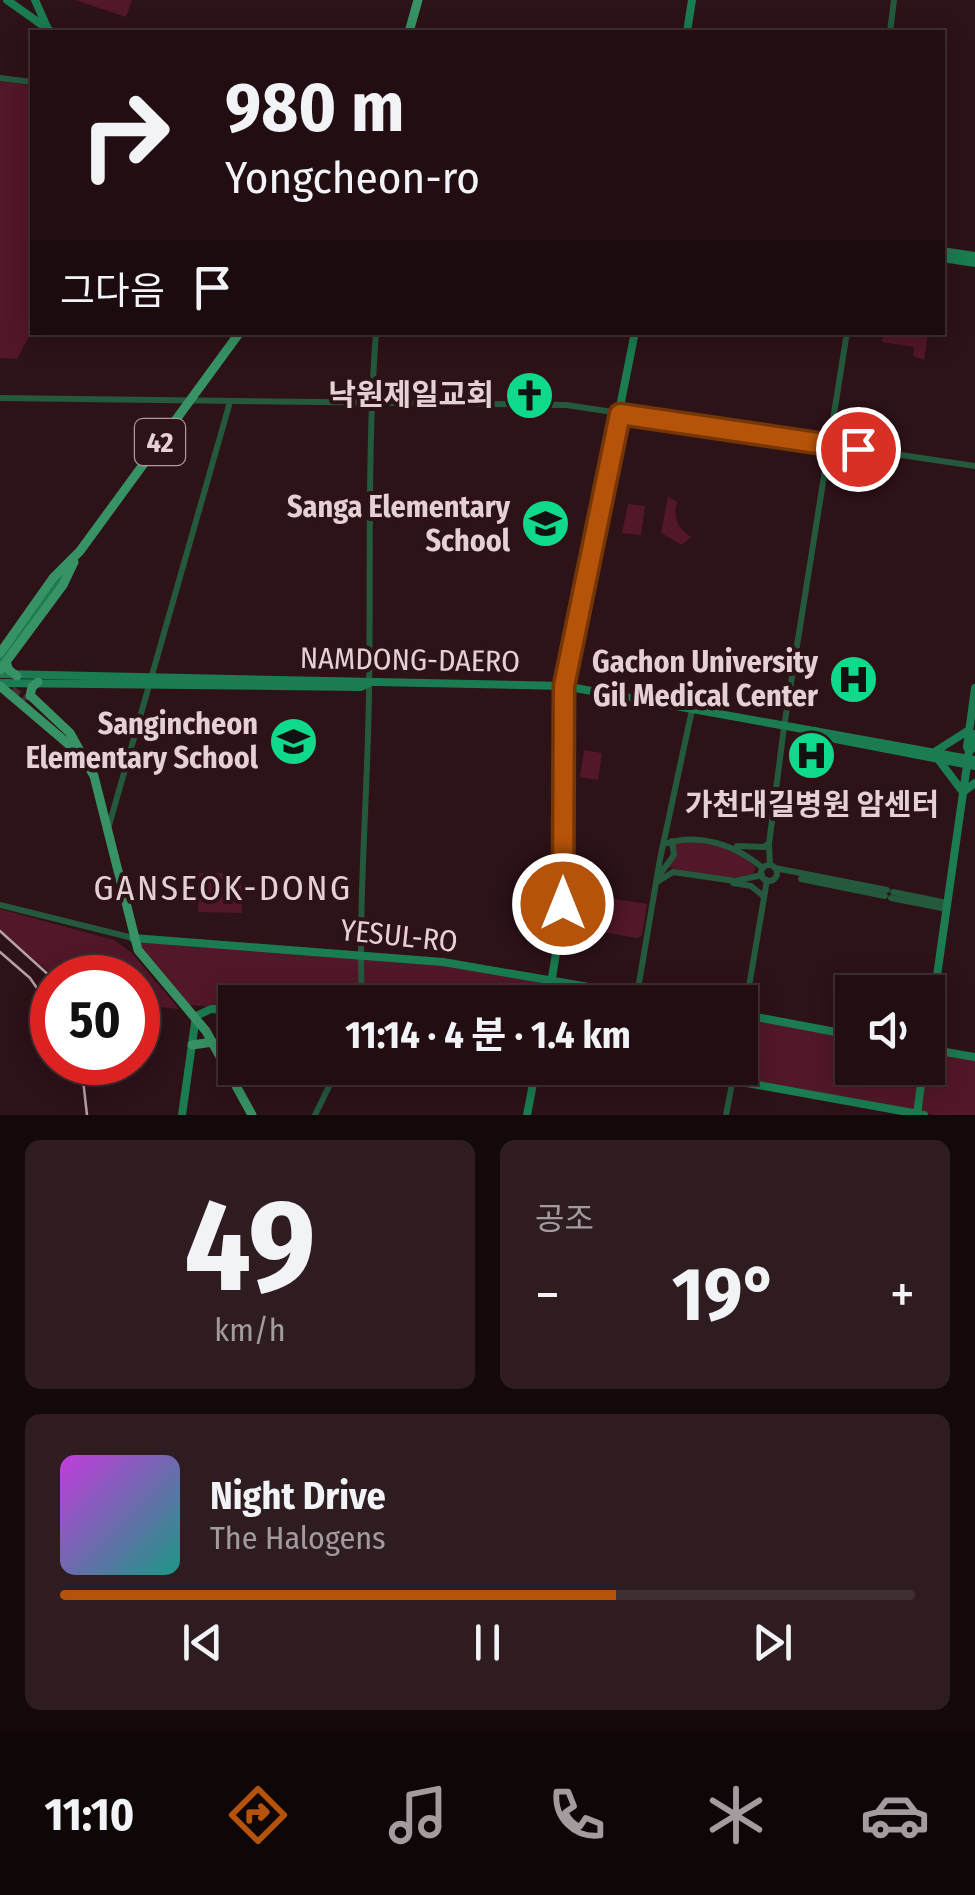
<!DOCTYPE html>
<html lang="ko">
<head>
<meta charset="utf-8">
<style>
	:root { --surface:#220e12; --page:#2e1c20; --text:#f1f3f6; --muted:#a29c9f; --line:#3f2e32; --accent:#b45309 }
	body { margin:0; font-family:"Fira Sans Condensed","Noto Sans KR",sans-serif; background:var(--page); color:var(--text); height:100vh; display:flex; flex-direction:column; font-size:38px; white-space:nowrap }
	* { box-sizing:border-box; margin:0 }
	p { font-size:32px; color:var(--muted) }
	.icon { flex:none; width:55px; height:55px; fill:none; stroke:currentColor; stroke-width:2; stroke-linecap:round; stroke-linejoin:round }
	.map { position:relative; height:1115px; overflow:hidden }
	.panel { display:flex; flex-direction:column; gap:25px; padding:25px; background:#13080a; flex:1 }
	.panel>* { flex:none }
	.hud { position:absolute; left:30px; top:30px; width:915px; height:305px; border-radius:0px; box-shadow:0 5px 25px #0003,0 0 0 2px var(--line); background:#220e12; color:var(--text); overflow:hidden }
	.buttons { position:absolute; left:835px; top:975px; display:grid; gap:20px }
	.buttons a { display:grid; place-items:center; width:110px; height:110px; border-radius:0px; background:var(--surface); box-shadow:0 5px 25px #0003,0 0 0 2px var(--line); font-size:50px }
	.speed { position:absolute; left:30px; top:955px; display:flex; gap:20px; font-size:50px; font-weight:700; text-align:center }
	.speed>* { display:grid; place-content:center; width:130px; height:130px; border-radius:50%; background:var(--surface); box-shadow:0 5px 25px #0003,0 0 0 2px var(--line); line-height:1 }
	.speed .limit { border:15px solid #d22; background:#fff; color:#111 }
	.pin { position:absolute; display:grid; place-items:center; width:85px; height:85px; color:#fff; margin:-42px; border:5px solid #fff; border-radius:50%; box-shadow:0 2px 10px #0007 }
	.me { position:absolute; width:110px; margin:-55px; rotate:0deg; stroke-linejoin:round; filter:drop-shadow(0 0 8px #0008) }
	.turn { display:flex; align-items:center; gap:35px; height:210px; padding:0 30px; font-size:45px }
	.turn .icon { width:130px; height:130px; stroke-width:2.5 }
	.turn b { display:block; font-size:70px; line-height:85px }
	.then { display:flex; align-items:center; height:95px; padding:0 30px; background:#0003; gap:20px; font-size:38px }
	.big { font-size:75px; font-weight:700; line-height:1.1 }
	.panel .widget { flex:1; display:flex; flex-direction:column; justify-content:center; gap:15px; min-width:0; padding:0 35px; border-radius:15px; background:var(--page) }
	.panel .dial { align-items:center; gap:0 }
	.dial b { font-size:130px; line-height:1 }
	.song { display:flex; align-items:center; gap:30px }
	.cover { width:120px; height:120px; border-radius:15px; background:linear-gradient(135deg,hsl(290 70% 55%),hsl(170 70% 35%)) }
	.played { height:10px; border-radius:5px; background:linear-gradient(90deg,var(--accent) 65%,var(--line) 65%) }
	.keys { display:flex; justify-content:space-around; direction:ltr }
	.heat { display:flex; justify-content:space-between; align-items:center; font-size:55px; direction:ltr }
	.panel .tiles { flex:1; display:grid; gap:25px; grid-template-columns:1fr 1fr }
	.widget:last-child { grid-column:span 2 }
	.trip { position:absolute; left:218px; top:985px; width:540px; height:100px; border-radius:0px; background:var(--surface); box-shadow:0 5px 25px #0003,0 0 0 2px var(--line); font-weight:700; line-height:100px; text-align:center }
	.menu { display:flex; height:160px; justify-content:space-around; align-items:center; background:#0e0607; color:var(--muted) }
	.menu .icon { width:70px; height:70px }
	.menu .selected { color:var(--accent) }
	.menu b { font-size:45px; color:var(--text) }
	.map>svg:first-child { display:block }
	.green { fill:#521728 }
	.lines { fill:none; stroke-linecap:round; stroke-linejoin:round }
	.primary-tunnel { stroke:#492f34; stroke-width:9; stroke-dasharray:9 4.5; stroke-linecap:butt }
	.tertiary { stroke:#24593e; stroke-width:6 }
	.secondary { stroke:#1a7c50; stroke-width:8 }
	.primary { stroke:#379265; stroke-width:9 }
	.rail { stroke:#b6a0a4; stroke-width:2.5 }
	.route-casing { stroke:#753606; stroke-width:25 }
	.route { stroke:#b45309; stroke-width:18 }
	.labels { text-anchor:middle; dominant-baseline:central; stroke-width:8; stroke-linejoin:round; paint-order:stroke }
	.shield { fill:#2d1218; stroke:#ae989c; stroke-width:2.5 }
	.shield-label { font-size:28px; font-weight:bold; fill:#e5d1d4 }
	.poi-label { font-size:30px; font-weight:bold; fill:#e5d1d4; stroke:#2d1218; text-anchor:end }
	.street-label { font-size:30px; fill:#e5d1d4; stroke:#2d1218 }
	.quarter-label { font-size:35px; letter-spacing:2.5px; fill:#e5d1d4; stroke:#2d1218 }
</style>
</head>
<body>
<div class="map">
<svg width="975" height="1115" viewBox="0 0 975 1115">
	<rect width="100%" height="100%" fill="#2d1218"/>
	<path class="green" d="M75 0H132L126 17Z
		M0 81 32 86V331L17 359 0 358Z
		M883 333H928L924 360 913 356 914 347 882 342Z
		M668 496 677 502C673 517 677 528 691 537L682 545 661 533Z
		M628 504 645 506 641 535 622 533Z
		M584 750 602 753 598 780 580 777Z
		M688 839 734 846 755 867 754 873C726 882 690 881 666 865L674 855 672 842Z
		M199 873H241L242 913 198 912Z
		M609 898 647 904 642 936 636 938 604 932Z
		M0 909 114 940 132 953 179 1009 138 1005V978L55 977 0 930Z
		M139 942 371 954 552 980 676 1002H235V1009L188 1005 139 950Z
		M740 1014 744 1018 852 1035V1068H928V1049L975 1057V1115H933L664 1068H740Z"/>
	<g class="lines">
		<path class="primary-tunnel" d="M0 683 26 700"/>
		<path class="tertiary" d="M890 32 894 0
			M0 78 32 82
			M0 398 566 405 975 466
			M108 829 230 402
			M664 844C700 832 735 845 763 868
			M737 846 764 847 768 844
			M770 865 769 844 784 727 847 332
			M761 873a8 8 0 1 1 16 0a8 8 0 1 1-16 0Z
			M775 868 887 890
			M661 873 674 855 672 841
			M801 879 885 896
			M657 882 673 872 735 881 762 875
			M733 883 751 886 762 895
			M893 892 947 903
			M891 898 947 909
			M0 905 133 938
			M637 995 660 859 692 710
			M362 1002C358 898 368 794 369 690 371 571 367 452 376 332
			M740 1040 767 880
			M315 1115 338 1068
			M726 1115 735 1068"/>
		<path class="secondary" d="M7 0 52 32
			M35 0 47 27
			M687 32 692 0
			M942 251 975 256
			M942 258 975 263
			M0 660 69 567
			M0 674 564 686 975 760
			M0 683 361 687 369 683
			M815 731 820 736 975 766
			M936 751 969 730
			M969 751 973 748 975 734
			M938 759 963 792 975 783
			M133 938 443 962 676 1002
			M548 1002 563 911 564 686 635 332
			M740 1014 852 1035
			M928 1039 969 751 967 747 975 688
			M928 1049 975 1057
			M664 1068 924 1115
			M182 1115 196 1016 211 1009 235 1010
			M527 1115 536 1068
			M917 1115 923 1068"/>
		<path class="primary" d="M409 32 418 0
			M0 653 53 578 80 551 240 332
			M6 662 9 670 17 676
			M0 670 63 585 74 562
			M0 686 80 754
			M30 696 32 687 38 682
			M32 697 70 733 94 776 138 950 206 1031 252 1115
			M192 1045 213 1042"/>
		<path class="rail" d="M0 931 52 978
			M0 952 30 978 52 1010
			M81 1062 87 1115"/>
	</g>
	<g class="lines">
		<defs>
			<path id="route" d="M563 904 564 686 620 414 858 449"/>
		</defs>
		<use href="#route" class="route-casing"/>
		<use href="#route" class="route"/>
	</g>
	<defs>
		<symbol id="church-disc" viewBox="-11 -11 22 22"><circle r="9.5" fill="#0fd98a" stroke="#2d1218"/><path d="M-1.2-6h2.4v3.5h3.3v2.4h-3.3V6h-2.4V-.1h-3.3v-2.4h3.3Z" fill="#111"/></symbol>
		<symbol id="school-disc" viewBox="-11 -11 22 22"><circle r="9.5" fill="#0fd98a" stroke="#2d1218"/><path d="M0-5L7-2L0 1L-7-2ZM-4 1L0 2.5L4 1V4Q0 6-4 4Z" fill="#111"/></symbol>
		<symbol id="hospital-disc" viewBox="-11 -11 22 22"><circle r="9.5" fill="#0fd98a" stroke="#2d1218"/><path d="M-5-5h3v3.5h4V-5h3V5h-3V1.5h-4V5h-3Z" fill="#111"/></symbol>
	</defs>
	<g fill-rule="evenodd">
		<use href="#church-disc" x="502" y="368" width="55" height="55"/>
		<use href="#school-disc" x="518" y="496" width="55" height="55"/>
		<use href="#hospital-disc" x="826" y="652" width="55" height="55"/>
		<use href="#school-disc" x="266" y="714" width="55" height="55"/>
		<use href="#hospital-disc" x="784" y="728" width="55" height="55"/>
	</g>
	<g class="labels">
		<rect class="shield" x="135" y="419" width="50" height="46" rx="8"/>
		<g class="shield-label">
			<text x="160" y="442">42</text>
		</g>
		<g class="poi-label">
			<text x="494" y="395">낙원제일교회</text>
			<text x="510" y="507">Sanga Elementary<tspan x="510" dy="34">School</tspan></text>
			<text x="818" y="662">Gachon University<tspan x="818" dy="34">Gil Medical Center</tspan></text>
			<text x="258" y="724">Sangincheon<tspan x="258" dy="34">Elementary School</tspan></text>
			<text x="812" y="805" text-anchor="middle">가천대길병원 암센터</text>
		</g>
		<g class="street-label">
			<text transform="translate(410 660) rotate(1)">NAMDONG-DAERO</text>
			<text transform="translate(399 936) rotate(6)">YESUL-RO</text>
		</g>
		<g class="quarter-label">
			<text x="223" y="888">GANSEOK-DONG</text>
		</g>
	</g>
</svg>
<div class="buttons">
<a><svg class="icon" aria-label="sound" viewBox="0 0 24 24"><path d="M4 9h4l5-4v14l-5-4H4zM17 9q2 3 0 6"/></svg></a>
</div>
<div class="speed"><div class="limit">50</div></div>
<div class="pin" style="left:858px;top:449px;background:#d93025"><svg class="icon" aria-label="arrive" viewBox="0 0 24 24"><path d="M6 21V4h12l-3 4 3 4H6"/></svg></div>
<svg class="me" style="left:563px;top:904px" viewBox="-20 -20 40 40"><circle r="17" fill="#b45309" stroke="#fff" stroke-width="3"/><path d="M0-11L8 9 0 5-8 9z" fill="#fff"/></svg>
<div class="trip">11:14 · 4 분 · 1.4 km</div>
<div class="hud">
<div class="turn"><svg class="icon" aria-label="right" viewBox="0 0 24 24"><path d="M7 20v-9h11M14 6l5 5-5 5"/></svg><div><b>980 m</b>Yongcheon-ro</div></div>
<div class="then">그다음<svg class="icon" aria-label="arrive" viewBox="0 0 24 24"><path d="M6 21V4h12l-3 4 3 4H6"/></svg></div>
</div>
</div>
<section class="panel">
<div class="tiles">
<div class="widget dial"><b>49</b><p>km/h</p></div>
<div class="widget"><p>공조</p>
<div class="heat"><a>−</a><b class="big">19°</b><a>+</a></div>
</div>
<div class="widget">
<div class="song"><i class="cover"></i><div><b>Night Drive</b><p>The Halogens</p></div></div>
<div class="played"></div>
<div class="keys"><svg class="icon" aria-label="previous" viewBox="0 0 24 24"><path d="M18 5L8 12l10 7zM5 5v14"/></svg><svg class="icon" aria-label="pause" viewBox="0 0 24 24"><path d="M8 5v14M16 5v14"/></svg><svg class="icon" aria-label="next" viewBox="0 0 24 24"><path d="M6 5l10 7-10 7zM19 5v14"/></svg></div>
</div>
</div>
</section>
<nav class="menu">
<b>11:10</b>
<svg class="icon selected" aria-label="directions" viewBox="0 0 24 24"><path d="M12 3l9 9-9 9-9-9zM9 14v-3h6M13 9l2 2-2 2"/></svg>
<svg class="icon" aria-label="music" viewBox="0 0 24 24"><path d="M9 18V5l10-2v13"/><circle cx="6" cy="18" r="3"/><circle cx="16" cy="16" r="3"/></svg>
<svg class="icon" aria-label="phone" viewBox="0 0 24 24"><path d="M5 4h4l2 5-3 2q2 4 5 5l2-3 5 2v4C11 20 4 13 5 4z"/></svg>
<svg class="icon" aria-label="climate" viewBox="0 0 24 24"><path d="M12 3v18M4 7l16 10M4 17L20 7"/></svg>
<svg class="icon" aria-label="car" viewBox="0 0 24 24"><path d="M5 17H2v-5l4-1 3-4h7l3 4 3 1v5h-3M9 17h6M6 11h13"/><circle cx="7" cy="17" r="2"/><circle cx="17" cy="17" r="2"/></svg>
</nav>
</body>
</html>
